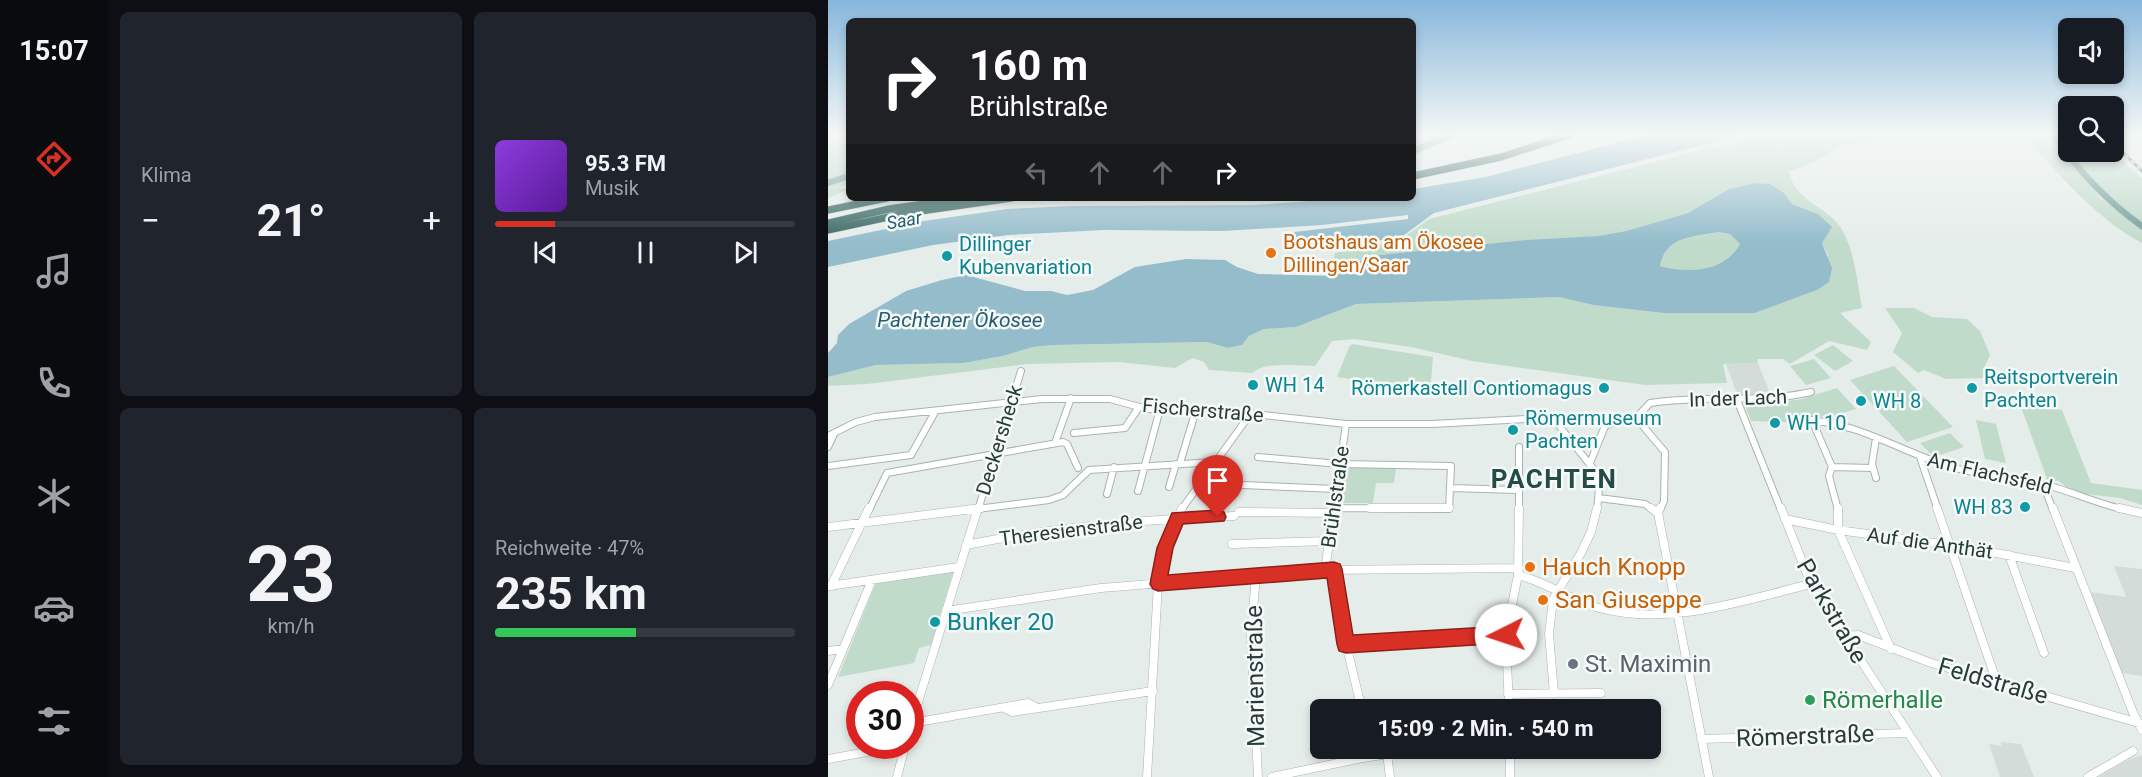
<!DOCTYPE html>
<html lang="de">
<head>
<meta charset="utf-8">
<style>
	:root { --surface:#171b24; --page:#20242c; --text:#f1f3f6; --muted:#9ea1a6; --line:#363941; --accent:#d93025 }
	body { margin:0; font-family:Roboto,sans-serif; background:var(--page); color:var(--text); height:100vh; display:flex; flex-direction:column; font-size:22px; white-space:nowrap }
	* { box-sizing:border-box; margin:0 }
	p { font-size:20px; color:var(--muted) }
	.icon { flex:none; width:33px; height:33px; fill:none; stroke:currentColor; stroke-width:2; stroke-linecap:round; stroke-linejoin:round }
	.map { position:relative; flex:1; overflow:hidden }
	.side { display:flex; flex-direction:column; gap:12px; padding:12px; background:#0d0f14; width:720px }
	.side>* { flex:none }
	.guide { position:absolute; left:18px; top:18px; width:570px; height:183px; border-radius:9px; box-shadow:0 3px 9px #0003; background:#202124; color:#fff; overflow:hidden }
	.fabs { position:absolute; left:1230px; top:18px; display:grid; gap:12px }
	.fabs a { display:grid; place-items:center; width:66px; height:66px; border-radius:9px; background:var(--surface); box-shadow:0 3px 9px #0003; font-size:30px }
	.speed { position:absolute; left:18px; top:681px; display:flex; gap:12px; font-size:30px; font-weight:700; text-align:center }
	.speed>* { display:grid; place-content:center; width:78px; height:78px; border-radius:50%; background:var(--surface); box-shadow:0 3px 9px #0003; line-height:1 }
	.speed .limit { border:9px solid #d22; background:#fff; color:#111 }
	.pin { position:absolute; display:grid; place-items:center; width:51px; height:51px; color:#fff; margin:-62px -26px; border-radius:50% 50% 50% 0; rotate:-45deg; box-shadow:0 0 6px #0007 }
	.pin .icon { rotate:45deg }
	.me { position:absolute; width:66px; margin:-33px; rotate:266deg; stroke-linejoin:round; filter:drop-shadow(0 0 4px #0008) }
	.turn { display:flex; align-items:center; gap:21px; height:126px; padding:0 24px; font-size:27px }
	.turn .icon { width:78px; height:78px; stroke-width:2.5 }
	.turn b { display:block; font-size:42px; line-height:51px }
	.lanes { display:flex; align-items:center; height:57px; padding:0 24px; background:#0003; justify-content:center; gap:30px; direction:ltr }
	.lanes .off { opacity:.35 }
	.big { font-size:45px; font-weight:700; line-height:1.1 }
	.side .widget { flex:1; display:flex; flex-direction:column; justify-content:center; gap:9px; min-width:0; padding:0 21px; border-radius:9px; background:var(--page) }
	.side .dial { align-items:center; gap:0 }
	.dial b { font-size:78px; line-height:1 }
	.song { display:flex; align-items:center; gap:18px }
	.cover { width:72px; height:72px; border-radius:9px; background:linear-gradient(135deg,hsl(270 70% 55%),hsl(270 70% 35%)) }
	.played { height:6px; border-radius:3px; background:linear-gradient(90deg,var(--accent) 20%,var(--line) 20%) }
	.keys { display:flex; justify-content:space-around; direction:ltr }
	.heat { display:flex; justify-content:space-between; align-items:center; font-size:33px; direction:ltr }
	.charge { height:9px; border-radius:4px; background:linear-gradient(90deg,#34c759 47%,var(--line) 0) }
	.side .tiles { flex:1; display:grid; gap:12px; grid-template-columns:repeat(2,1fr) }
	.trip { position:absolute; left:482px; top:699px; width:351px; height:60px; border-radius:9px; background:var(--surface); box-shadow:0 3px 9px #0003; font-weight:700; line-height:60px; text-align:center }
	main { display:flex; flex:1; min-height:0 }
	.tabs { display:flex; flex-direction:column; width:108px; justify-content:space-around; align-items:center; background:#090b0e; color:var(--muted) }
	.tabs .icon { width:42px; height:42px }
	.tabs .selected { color:var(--accent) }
	.tabs b { font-size:27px; color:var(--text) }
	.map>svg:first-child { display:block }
	.built { fill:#d4dcd9 }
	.green { fill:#c1dbcb }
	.water { fill:#94bccb; fill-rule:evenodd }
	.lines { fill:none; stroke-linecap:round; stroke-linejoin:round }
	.minor-far1-casing { stroke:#a8b4b1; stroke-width:8 }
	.minor-casing { stroke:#a8b4b1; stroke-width:9 }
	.major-casing { stroke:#c2c8c8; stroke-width:8 }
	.highway-casing { stroke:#c2c8c8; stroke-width:8 }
	.minor-far1 { stroke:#fff; stroke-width:6 }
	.minor { stroke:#fff; stroke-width:8 }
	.major { stroke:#6f9d96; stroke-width:6 }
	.highway { stroke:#366561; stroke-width:7 }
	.rail-casing { stroke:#617874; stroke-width:3 }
	.rail { stroke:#f5f9f8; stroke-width:1.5; stroke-dasharray:4; stroke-linecap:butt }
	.route { fill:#d93025; stroke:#8d1f18; stroke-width:1.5 }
	.food-dot { fill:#e8710a; stroke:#f5f9f8; stroke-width:2 }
	.culture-dot { fill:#0f9aa8; stroke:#f5f9f8; stroke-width:2 }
	.worship-dot { fill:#6b7280; stroke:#f5f9f8; stroke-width:2 }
	.leisure-dot { fill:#2e9e5b; stroke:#f5f9f8; stroke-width:2 }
	.labels { text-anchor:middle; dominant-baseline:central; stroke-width:5; stroke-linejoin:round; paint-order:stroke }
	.far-water-label { font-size:18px; font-style:italic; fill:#275d72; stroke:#f5f9f8 }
	.food-label { font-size:20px; fill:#c56008; stroke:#f5f9f8; text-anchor:start }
	.culture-label { font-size:20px; fill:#0d838f; stroke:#f5f9f8; text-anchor:start }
	.street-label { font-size:20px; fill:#263c39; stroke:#f5f9f8 }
	.water-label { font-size:21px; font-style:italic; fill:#275d72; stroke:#f5f9f8 }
	.near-food-label { font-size:24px; fill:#c56008; stroke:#f5f9f8; text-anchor:start }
	.near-street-label { font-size:24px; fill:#263c39; stroke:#f5f9f8 }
	.near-culture-label { font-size:24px; fill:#0d838f; stroke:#f5f9f8; text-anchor:start }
	.near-worship-label { font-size:24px; fill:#5b616d; stroke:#f5f9f8; text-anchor:start }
	.near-leisure-label { font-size:24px; fill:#27864d; stroke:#f5f9f8; text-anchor:start }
	.district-label { font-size:26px; font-weight:bold; letter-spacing:1.5px; fill:#244c47; stroke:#f5f9f8 }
</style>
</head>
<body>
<main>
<nav class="tabs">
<b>15:07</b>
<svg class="icon selected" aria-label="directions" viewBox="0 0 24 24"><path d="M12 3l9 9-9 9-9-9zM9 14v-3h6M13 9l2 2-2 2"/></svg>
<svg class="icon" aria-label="music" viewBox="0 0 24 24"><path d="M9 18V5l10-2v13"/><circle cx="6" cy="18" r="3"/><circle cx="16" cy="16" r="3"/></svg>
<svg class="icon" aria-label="phone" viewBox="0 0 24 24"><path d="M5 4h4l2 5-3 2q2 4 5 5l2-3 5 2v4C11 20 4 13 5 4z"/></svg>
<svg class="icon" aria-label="climate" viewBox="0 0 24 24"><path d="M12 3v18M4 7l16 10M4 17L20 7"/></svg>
<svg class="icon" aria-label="car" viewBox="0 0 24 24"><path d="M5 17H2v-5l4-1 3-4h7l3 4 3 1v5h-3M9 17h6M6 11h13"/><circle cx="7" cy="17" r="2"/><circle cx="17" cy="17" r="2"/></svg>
<svg class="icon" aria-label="filters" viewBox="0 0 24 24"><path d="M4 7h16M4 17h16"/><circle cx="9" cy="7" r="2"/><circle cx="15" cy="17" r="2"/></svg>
</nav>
<section class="side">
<div class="tiles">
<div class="widget"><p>Klima</p>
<div class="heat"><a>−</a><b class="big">21°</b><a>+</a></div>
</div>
<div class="widget">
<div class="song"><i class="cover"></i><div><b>95.3 FM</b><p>Musik</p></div></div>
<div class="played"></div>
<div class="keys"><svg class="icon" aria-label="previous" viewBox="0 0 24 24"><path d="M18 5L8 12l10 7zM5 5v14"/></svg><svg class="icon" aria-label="pause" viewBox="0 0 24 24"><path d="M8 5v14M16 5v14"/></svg><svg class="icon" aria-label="next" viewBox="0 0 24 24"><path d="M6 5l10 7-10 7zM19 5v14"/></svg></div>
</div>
<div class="widget dial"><b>23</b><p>km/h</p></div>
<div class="widget"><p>Reichweite · 47%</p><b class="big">235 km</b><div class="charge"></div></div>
</div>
</section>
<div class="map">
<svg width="1314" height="777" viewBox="0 0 1314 777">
	<rect width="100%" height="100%" fill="#e5edea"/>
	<path class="built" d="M930 363 943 396 910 397 898 364Z
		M1286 566 1314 569V676L1294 673 1262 592 1298 597Z
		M1173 742 1193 744 1206 777H1172L1161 744 1173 746Z
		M1314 755V777H1270L1299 760Z"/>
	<path class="green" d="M0 135H21V183L11 188 21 189 0 198V188L15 180 0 181Z
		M947 135H1100L1014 145 986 162 961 171C965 200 1001 208 1013 228 1027 251 1029 282 1034 308L1012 313 1043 342 1039 350 1001 341 962 364 955 359H930L929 363 895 364 899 383 817 385 644 361 583 347 527 339 504 341 487 366C472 366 435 361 425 373L381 370 376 362 365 358 347 368 290 362 199 364 39 384 0 386V377L48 365 134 363 175 356 205 347 225 345 379 342 400 348 414 345 421 336 436 329 468 327 528 304 731 297 765 305 835 313H927L989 290 1000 255 994 243 990 214 964 204 956 193 927 183 901 189 860 213 798 231 770 236 552 255 532 261 506 276 504 267 507 253 571 241 601 219 878 149Z
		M1197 135H1219L1272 198 1314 229V243C1272 222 1226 171 1197 135Z
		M1242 152H1284L1314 178V222C1286 203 1261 180 1242 152Z
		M890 232 902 234 912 244C894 273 862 274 832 266 839 236 863 237 890 232Z
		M1057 308H1086L1104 317 1139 319 1152 331 1162 355 1156 368 1157 378 1118 379 1096 370 1090 373 1065 352 1074 333Z
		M524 344 605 357 603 382 550 383 509 377 521 347Z
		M1005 345 1025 361 1007 371 986 355Z
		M986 359 1003 378 978 385 962 366Z
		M1066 366 1125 427 1079 442 1022 380Z
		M1009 388 1028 409 1001 417 975 416V423L923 421 916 403 970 400Z
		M1192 404 1234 410 1263 483 1314 490V505L1292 498 1256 494 1238 487 1231 481 1219 479Z
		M1148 420 1168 424 1178 463 1157 459Z
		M1122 433 1136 447 1106 457 1092 443Z
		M520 467 568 468 566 483H548L545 503H517L512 500 516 471Z
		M125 572 103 645 91 648 86 663 10 677 48 583Z"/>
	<path class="water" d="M819 135H914L606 213 576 235 554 240 513 247 474 239H466L468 236 466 232 580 219V215L494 225 395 231 276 230 180 235 105 245 0 267V241L96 221 179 209 244 206 427 205 522 198H585V189L658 177Z
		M927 183 942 184 956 193 964 204 990 214 1004 227 994 243 1004 268 1001 282 989 290 927 313H835L765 305 731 297 528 304 468 327 436 329 421 336 414 345 400 348 379 342 225 345 205 347 175 356 135 363 48 365 0 377V353L9 343 10 335 21 324 78 291 114 280 138 275 197 291H223L239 295 265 290 307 267 358 259 397 260 409 267 430 274 506 276 532 261 552 255 699 240 770 236 798 231 860 213 901 189ZM890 232 902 234 912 244C896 272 861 274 832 266 838 236 864 237 890 232Z"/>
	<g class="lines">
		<defs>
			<path id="minor-far1" d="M909 400 953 510
				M808 418 837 452 836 501 832 510
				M977 420C1029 422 1072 451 1120 466 1151 476 1184 476 1215 484 1243 491 1269 504 1298 510
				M984 420 1004 467 1001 476 1010 510
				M246 433 297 428 311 407
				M0 436 28 422 47 417 214 399H282L319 409 390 410 518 424H604L715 418 728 422 767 471 771 489 769 510
				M1048 438 1044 464 1048 478
				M227 443 243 398
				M0 447 6 434
				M430 457 512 464 623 466 621 509 506 508
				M1092 457 1110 510
				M352 463 368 410
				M762 463 777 426 793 420 808 418 822 403C876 394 930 404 983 392
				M0 466 83 455 107 412
				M1004 467 1044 468
				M1215 484 1225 510
				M415 485 508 489
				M341 487 348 464
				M622 488 690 490
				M310 491 332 409
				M279 494 286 467
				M771 498 817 504 825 510
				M41 510 59 473 235 442 239 444 250 468
				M141 510 221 500 235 495 261 470 386 462
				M150 510 193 371
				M353 510 423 413
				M506 510 518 424
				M691 510V447"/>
			<path id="minor" d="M542 508H621
				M823 508 830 513 881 777
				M953 508 983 584 1109 777
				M1010 508V530L1063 649
				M1109 508 1169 683
				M1225 508 1306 715 1314 730
				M1291 508 1314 513
				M411 512 505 513
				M830 513 832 508
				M957 519 1010 530 1136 547 1247 568
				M0 527 153 508
				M404 544 501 541
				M138 545C227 527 316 519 406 516
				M1181 555 1216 653
				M506 569 518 644 534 710
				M497 570 506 508
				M428 575 423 634 430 777
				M690 575C719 582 742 600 771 608 841 627 915 600 983 584
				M1 586 131 567
				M3 586 41 508
				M118 611 273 588 497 570 691 568
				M1014 636 1030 635 1103 663 1314 724
				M518 644 678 635
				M0 651 15 649
				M0 685 44 580
				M680 694 773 693
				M726 694 721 634 725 599 753 553 763 532 769 508
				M176 708 184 712 325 691
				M681 710 678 635 690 575 691 508
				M84 723 200 703 210 708
				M82 728 150 508
				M873 739 1080 733
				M682 748V777
				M559 754 562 777
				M0 759 72 746
				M69 777 77 746
				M319 777 330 584 337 548 354 508
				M444 777 529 759 597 748
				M1260 777 1305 751"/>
			<path id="major" d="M1225 135C1250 170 1278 201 1314 226
				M585 151 623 135
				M0 183 21 176"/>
			<path id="highway" d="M585 176 673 157 741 135
				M0 210 59 198
				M0 223 61 209 137 198
				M0 230 79 213 184 198"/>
		</defs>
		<use href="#minor-far1" class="minor-far1-casing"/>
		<use href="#minor" class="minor-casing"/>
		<use href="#major" class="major-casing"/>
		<use href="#highway" class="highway-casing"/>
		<use href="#minor-far1" class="minor-far1"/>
		<use href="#minor" class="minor"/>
		<use href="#major" class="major"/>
		<use href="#highway" class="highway"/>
		<defs>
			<path id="rail" d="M1286 144 1314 171"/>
		</defs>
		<use href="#rail" class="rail-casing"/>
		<use href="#rail" class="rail"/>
	</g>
	<linearGradient id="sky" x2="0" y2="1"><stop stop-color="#86b7dc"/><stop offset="0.55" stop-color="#f3f7f6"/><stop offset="1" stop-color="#f3f7f6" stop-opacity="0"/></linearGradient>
	<rect width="1314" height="244" fill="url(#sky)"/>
	<path class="route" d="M390 510 396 512 398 517 396 521 355 524 345 548 340 575 506 562 512 564 514 569 525 635 678 626 684 629 686 635 684 641 678 643 518 653 511 651 509 644 499 578 330 591 325 589 322 584 329 548 344 513Z"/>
	<g class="food-dot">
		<circle cx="443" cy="253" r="6"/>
		<circle cx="702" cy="567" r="6"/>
		<circle cx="715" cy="600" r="6"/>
	</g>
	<g class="culture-dot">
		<circle cx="119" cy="256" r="6"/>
		<circle cx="425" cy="385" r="6"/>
		<circle cx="776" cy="388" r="6"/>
		<circle cx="1144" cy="388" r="6"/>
		<circle cx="1033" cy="401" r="6"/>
		<circle cx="947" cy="423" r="6"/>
		<circle cx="685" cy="430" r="6"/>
		<circle cx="1197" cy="507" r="6"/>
		<circle cx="107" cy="622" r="6"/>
	</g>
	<circle class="worship-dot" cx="745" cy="664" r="6"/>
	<circle class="leisure-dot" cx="982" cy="700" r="6"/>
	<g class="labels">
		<g class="far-water-label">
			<text transform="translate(76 220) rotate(-10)">Saar</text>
		</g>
		<g class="food-label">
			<text x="455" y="242">Bootshaus am Ökosee<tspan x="455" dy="23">Dillingen/Saar</tspan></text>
		</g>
		<g class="culture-label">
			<text x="131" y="244">Dillinger<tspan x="131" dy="23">Kubenvariation</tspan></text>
			<text x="1156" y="377">Reitsportverein<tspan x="1156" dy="23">Pachten</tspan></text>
			<text x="437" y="385">WH 14</text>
			<text x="764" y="388" text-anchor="end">Römerkastell Contiomagus</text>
			<text x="1045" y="401">WH 8</text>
			<text x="697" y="418">Römermuseum<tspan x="697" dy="23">Pachten</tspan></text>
			<text x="959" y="423">WH 10</text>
			<text x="1185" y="507" text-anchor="end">WH 83</text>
		</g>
		<g class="street-label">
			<text transform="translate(910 398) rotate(-2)">In der Lach</text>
			<text transform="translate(375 410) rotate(5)">Fischerstraße</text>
			<text transform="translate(171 440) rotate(-73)">Deckersheck</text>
			<text transform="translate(1162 473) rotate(13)">Am Flachsfeld</text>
			<text transform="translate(507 497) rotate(-82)">Brühlstraße</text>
			<text transform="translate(243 530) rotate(-7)">Theresienstraße</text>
			<text transform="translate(1102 543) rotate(8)">Auf die Anthät</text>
		</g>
		<g class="water-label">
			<text x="132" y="320">Pachtener Ökosee</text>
		</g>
		<g class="near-food-label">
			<text x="714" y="567">Hauch Knopp</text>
			<text x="727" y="600">San Giuseppe</text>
		</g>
		<g class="near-street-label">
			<text transform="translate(1004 611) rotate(60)">Parkstraße</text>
			<text transform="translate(427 676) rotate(-91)">Marienstraße</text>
			<text transform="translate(1165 681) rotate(16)">Feldstraße</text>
			<text transform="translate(977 736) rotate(-2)">Römerstraße</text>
		</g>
		<g class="near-culture-label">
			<text x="119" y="622">Bunker 20</text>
		</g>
		<g class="near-worship-label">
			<text x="757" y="664">St. Maximin</text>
		</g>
		<g class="near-leisure-label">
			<text x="994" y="700">Römerhalle</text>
		</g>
		<g class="district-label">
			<text x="726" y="479">PACHTEN</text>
		</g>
	</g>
</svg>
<div class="fabs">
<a><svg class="icon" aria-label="sound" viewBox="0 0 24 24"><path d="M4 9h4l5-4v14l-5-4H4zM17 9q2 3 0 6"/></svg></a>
<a><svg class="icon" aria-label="search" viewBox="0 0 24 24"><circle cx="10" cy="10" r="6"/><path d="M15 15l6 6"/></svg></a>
</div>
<div class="speed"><div class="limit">30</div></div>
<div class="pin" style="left:390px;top:517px;background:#d93025"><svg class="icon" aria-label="arrive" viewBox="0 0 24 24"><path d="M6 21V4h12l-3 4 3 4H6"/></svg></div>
<svg class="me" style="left:678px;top:635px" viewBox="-20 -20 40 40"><circle r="19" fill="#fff"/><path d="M0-13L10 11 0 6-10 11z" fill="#d93025"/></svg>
<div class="trip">15:09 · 2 Min. · 540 m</div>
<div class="guide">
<div class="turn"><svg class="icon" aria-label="right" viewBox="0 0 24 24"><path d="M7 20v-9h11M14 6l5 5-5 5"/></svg><div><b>160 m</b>Brühlstraße</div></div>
<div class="lanes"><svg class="icon off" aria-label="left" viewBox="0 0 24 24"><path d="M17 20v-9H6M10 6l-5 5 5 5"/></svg><svg class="icon off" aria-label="ahead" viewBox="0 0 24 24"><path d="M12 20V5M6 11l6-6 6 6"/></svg><svg class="icon off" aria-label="ahead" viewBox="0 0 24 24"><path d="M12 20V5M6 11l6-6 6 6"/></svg><svg class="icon" aria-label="right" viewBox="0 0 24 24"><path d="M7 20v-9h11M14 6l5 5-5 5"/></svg></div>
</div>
</div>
</main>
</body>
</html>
